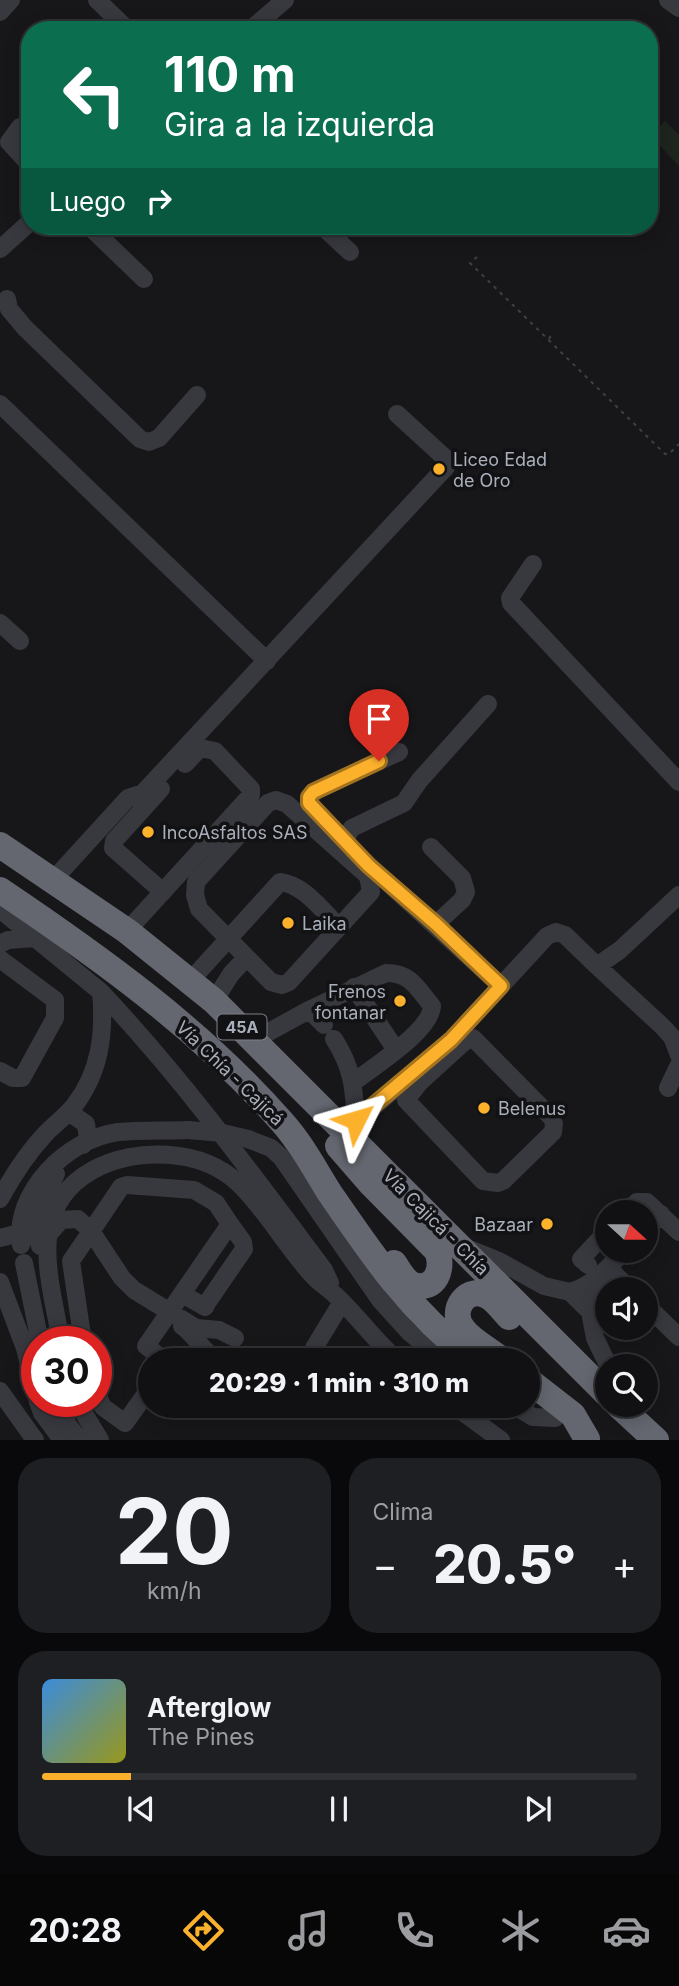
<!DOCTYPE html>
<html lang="es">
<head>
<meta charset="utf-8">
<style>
	:root { --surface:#111114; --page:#1e1f22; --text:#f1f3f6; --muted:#9c9da0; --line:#303134; --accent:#fcb12d }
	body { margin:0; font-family:Inter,sans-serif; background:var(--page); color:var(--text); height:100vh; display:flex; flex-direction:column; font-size:26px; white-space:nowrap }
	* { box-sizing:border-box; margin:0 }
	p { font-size:23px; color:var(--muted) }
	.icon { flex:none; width:38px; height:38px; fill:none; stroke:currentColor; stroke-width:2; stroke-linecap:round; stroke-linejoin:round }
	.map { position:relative; height:1440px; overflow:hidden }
	.details { display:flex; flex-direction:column; gap:18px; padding:18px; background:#09090b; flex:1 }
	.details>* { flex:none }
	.top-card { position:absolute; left:21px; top:21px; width:637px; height:214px; border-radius:28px; box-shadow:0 4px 18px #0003,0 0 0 2px var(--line); background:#0b6e4f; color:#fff; overflow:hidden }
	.needle { width:46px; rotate:111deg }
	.tools { position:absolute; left:595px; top:1200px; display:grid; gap:14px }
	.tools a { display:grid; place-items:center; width:63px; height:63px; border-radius:50%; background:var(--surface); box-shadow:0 4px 18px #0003,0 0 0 2px var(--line); font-size:35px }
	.speed { position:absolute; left:21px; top:1326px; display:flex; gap:14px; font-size:35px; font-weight:700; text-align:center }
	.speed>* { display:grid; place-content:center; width:91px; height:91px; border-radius:50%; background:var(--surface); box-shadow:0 4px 18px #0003,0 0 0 2px var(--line); line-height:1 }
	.speed .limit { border:10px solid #d22; background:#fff; color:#111 }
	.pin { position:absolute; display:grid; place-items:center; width:60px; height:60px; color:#fff; margin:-72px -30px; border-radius:50% 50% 50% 0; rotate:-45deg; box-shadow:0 0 7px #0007 }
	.pin .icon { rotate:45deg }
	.me { position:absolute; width:77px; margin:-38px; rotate:50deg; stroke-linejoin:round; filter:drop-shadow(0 0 5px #0008) }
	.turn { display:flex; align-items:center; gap:24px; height:147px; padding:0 28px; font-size:32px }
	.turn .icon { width:91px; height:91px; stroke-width:2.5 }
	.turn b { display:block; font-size:49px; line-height:60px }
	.then { display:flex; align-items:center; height:66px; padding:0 28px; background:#0003; gap:14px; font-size:26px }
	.big { font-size:52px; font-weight:800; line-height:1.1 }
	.details .widget { flex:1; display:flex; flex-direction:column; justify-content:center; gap:10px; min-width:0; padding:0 24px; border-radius:28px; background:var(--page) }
	.details .dial { align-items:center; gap:0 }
	.dial b { font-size:91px; line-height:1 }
	.song { display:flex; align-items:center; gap:21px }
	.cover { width:84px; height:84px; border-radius:10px; background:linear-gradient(135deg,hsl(210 70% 55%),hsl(60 70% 35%)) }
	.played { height:7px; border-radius:4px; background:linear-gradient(90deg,var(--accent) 15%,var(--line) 15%) }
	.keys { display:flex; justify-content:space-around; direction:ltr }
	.heat { display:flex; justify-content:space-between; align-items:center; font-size:38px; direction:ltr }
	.details .tiles { flex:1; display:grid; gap:18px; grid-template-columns:1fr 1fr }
	.widget:last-child { grid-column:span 2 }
	.trip { position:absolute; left:138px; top:1348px; width:402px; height:70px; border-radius:35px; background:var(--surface); box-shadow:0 4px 18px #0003,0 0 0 2px var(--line); font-weight:800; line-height:70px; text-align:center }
	.menu { display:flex; height:112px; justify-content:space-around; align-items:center; background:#070708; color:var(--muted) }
	.menu .icon { width:49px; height:49px }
	.menu .on { color:var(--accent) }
	.menu b { font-size:32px; color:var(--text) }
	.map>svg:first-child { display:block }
	.green { fill:#1d251e }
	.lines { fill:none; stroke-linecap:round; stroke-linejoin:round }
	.path { stroke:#3e4046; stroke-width:2; stroke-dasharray:3.5 5; stroke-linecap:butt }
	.minor { stroke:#38393f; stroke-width:18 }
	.highway { stroke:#646770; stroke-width:26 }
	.minor-bridge { stroke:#38393f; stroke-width:18 }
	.route-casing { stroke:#a4731d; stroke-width:18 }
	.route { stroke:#fcb12d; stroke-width:12 }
	.poi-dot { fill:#fcb12d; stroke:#121215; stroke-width:2.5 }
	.labels { text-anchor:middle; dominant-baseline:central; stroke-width:7; stroke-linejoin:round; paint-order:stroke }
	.shield { fill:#121215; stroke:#7c8088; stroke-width:2 }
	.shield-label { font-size:16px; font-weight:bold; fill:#a9afba }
	.poi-label { font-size:18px; fill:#a9afba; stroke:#121215; text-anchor:start }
	.street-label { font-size:18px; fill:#a9afba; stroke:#121215 }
</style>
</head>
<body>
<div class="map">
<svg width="679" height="1440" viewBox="0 0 679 1440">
	<rect width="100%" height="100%" fill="#17171a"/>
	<path class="green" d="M665 121 679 135V166L651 136Z"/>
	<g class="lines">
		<path class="path" d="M477 257 470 263 665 454H669L679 444
			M549 339 552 333"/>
		<path class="minor" d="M97 0 128 30
			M668 0 679 8
			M0 12 11 0
			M250 30 285 0
			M20 127 9 142 30 165
			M89 226 144 279
			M322 226 350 252
			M0 249 30 222
			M7 299 9 309 25 328 140 439 149 442 159 438 197 395
			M0 404 267 661
			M533 564 510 598 511 603 679 782
			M0 623 20 641
			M161 789 114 841 113 848 163 892
			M276 800 287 804 368 876 371 892 289 982 282 985 271 982 199 909 195 895 196 882 268 803Z
			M344 840 352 828 404 803 419 781 488 704
			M345 841 311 806 309 797 317 790 399 752
			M431 847 462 878 466 892 462 900 436 924
			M364 861 501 986
			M54 879 128 798 143 793 446 467 444 457 397 414
			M0 904 2 911 101 992C105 1034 100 1072 74 1106 66 1116 56 1123 47 1132 28 1152 13 1175 0 1199
			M127 931 251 795V789L215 751 200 748 185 764
			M0 944 8 940 35 938
			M0 959 55 1000V1018L22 1078H13L0 1071
			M597 966 663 1027 672 1037 679 1055
			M190 981 280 882C303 884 323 911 339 927
			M354 987 396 1050
			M101 992C183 1079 253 1175 324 1270L330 1283
			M214 1001 231 974 246 958
			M309 1010 386 973C411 973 417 988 432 1006 431 1031 374 1066 354 1082
			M473 1038 552 1118 554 1124 553 1132 503 1181 498 1183 483 1181 406 1100 420 1082 465 1041Z
			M334 1039C352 1067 354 1087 356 1120
			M254 1040 309 1010 324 1025
			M668 1088 679 1065
			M66 1115H73L86 1124 88 1139 83 1145
			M346 1131 451 1040 547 936 556 932 565 935 597 966 620 950 679 895
			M248 1139 271 1148 281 1157 380 1300 409 1332 443 1360
			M625 1213 637 1202H647L679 1232
			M646 1229 661 1214
			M48 1235 61 1220 78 1219 91 1231 122 1278 134 1290 196 1328 219 1330 235 1338
			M0 1238 19 1233
			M21 1245C13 1192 67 1139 118 1132 141 1130 165 1131 188 1130
			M40 1246C30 1221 44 1195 56 1174
			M467 1248 499 1261 544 1286 570 1292 590 1312 595 1338 609 1367
			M24 1263 40 1342
			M588 1265 581 1259 607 1231
			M608 1268 631 1290
			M0 1282 25 1348 37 1398
			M570 1292C592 1286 608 1268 624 1251
			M182 1294 205 1307 207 1303 244 1249 243 1242 230 1224
			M646 1305 679 1337
			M590 1312 592 1301 615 1274
			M182 1326C196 1336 202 1351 217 1360
			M61 1342C51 1281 24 1208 93 1170 135 1147 201 1148 238 1183 266 1209 287 1249 315 1278 321 1284 329 1289 335 1295 357 1315 374 1340 397 1360
			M83 1342 71 1261 121 1187 127 1185 194 1190 216 1203 230 1224 146 1346 164 1360
			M314 1348 342 1302
			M0 1391 35 1440
			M96 1392 103 1407 125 1423 150 1388
			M38 1402 42 1413 62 1440
			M57 1402 68 1425 80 1440
			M77 1402 100 1440
			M453 1405 501 1440
			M513 1405 533 1417 555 1418"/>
		<path class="highway" d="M0 845 127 931 214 1001 607 1394
			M0 890C101 958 201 1030 282 1122 301 1143 314 1168 329 1192 375 1259 408 1309 473 1360
			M338 1146 371 1184 437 1251C444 1268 436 1292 413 1285 404 1281 399 1270 394 1263
			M502 1360C490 1350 472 1341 463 1329 448 1310 468 1283 489 1297 497 1302 503 1311 509 1317
			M528 1380 573 1415 587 1439
			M618 1405 656 1440"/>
		<path class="minor-bridge" d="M188 1130 223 1133 248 1139"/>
	</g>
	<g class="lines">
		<defs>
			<path id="route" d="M356 1120 451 1040 501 986 436 924 369 866 309 803V797L313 792 379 761"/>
		</defs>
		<use href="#route" class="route-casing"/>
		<use href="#route" class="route"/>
	</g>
	<g class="poi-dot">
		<circle cx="439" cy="469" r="7"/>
		<circle cx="148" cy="832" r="7"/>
		<circle cx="288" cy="923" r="7"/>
		<circle cx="400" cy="1001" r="7"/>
		<circle cx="484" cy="1108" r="7"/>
		<circle cx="547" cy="1224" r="7"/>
	</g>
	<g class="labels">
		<rect class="shield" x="217.5" y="1014.5" width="49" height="25" rx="5"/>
		<g class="shield-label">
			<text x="242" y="1027">45A</text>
		</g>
		<g class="poi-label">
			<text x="453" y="459">Liceo Edad<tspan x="453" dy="21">de Oro</tspan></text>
			<text x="162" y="832">IncoAsfaltos SAS</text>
			<text x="302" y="923">Laika</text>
			<text x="386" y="991" text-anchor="end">Frenos<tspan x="386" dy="21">fontanar</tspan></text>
			<text x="498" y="1108">Belenus</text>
			<text x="533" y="1224" text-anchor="end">Bazaar</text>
		</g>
		<g class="street-label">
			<text transform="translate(230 1073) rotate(44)">Vía Chía - Cajicá</text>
			<text transform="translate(436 1222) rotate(45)">Vía Cajicá - Chía</text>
		</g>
	</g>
</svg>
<div class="tools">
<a><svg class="needle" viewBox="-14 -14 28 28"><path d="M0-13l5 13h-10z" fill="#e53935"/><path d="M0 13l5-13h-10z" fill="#9c9da0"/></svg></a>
<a><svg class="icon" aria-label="sound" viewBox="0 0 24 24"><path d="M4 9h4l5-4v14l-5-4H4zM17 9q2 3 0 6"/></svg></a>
<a><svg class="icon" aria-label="search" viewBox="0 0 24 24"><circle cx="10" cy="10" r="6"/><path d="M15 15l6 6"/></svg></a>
</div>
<div class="speed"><div class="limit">30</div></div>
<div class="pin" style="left:379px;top:761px;background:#d93025"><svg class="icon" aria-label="arrive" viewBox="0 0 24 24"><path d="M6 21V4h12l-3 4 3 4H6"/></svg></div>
<svg class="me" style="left:356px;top:1120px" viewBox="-20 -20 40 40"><path d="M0-17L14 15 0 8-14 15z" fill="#fcb12d" stroke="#fff" stroke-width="4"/></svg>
<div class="trip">20:29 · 1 min · 310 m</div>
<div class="top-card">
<div class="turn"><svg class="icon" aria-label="left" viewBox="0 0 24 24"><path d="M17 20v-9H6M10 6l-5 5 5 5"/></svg><div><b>110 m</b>Gira a la izquierda</div></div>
<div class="then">Luego<svg class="icon" aria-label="right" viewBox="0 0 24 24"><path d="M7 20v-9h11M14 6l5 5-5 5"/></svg></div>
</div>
</div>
<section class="details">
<div class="tiles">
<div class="widget dial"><b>20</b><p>km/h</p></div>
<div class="widget"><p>Clima</p>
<div class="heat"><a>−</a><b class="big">20.5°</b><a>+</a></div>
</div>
<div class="widget">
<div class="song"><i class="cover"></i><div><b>Afterglow</b><p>The Pines</p></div></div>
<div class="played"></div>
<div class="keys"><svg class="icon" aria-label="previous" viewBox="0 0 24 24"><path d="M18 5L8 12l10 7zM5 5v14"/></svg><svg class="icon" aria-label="pause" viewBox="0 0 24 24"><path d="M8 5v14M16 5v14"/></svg><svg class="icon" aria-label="next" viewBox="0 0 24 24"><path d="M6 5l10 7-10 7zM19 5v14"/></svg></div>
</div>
</div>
</section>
<nav class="menu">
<b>20:28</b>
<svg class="icon on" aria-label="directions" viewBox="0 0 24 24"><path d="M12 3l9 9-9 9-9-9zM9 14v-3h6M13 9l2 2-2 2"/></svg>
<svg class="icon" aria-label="music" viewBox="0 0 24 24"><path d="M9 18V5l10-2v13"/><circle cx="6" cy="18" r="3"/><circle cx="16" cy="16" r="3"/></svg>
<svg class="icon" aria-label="phone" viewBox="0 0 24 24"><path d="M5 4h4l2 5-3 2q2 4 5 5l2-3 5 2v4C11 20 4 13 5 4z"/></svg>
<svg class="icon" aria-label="climate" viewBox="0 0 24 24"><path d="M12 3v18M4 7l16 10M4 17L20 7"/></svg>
<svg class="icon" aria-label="car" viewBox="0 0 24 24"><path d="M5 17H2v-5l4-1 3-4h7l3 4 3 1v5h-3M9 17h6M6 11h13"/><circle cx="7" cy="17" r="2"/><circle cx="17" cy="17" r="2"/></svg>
</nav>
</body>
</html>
